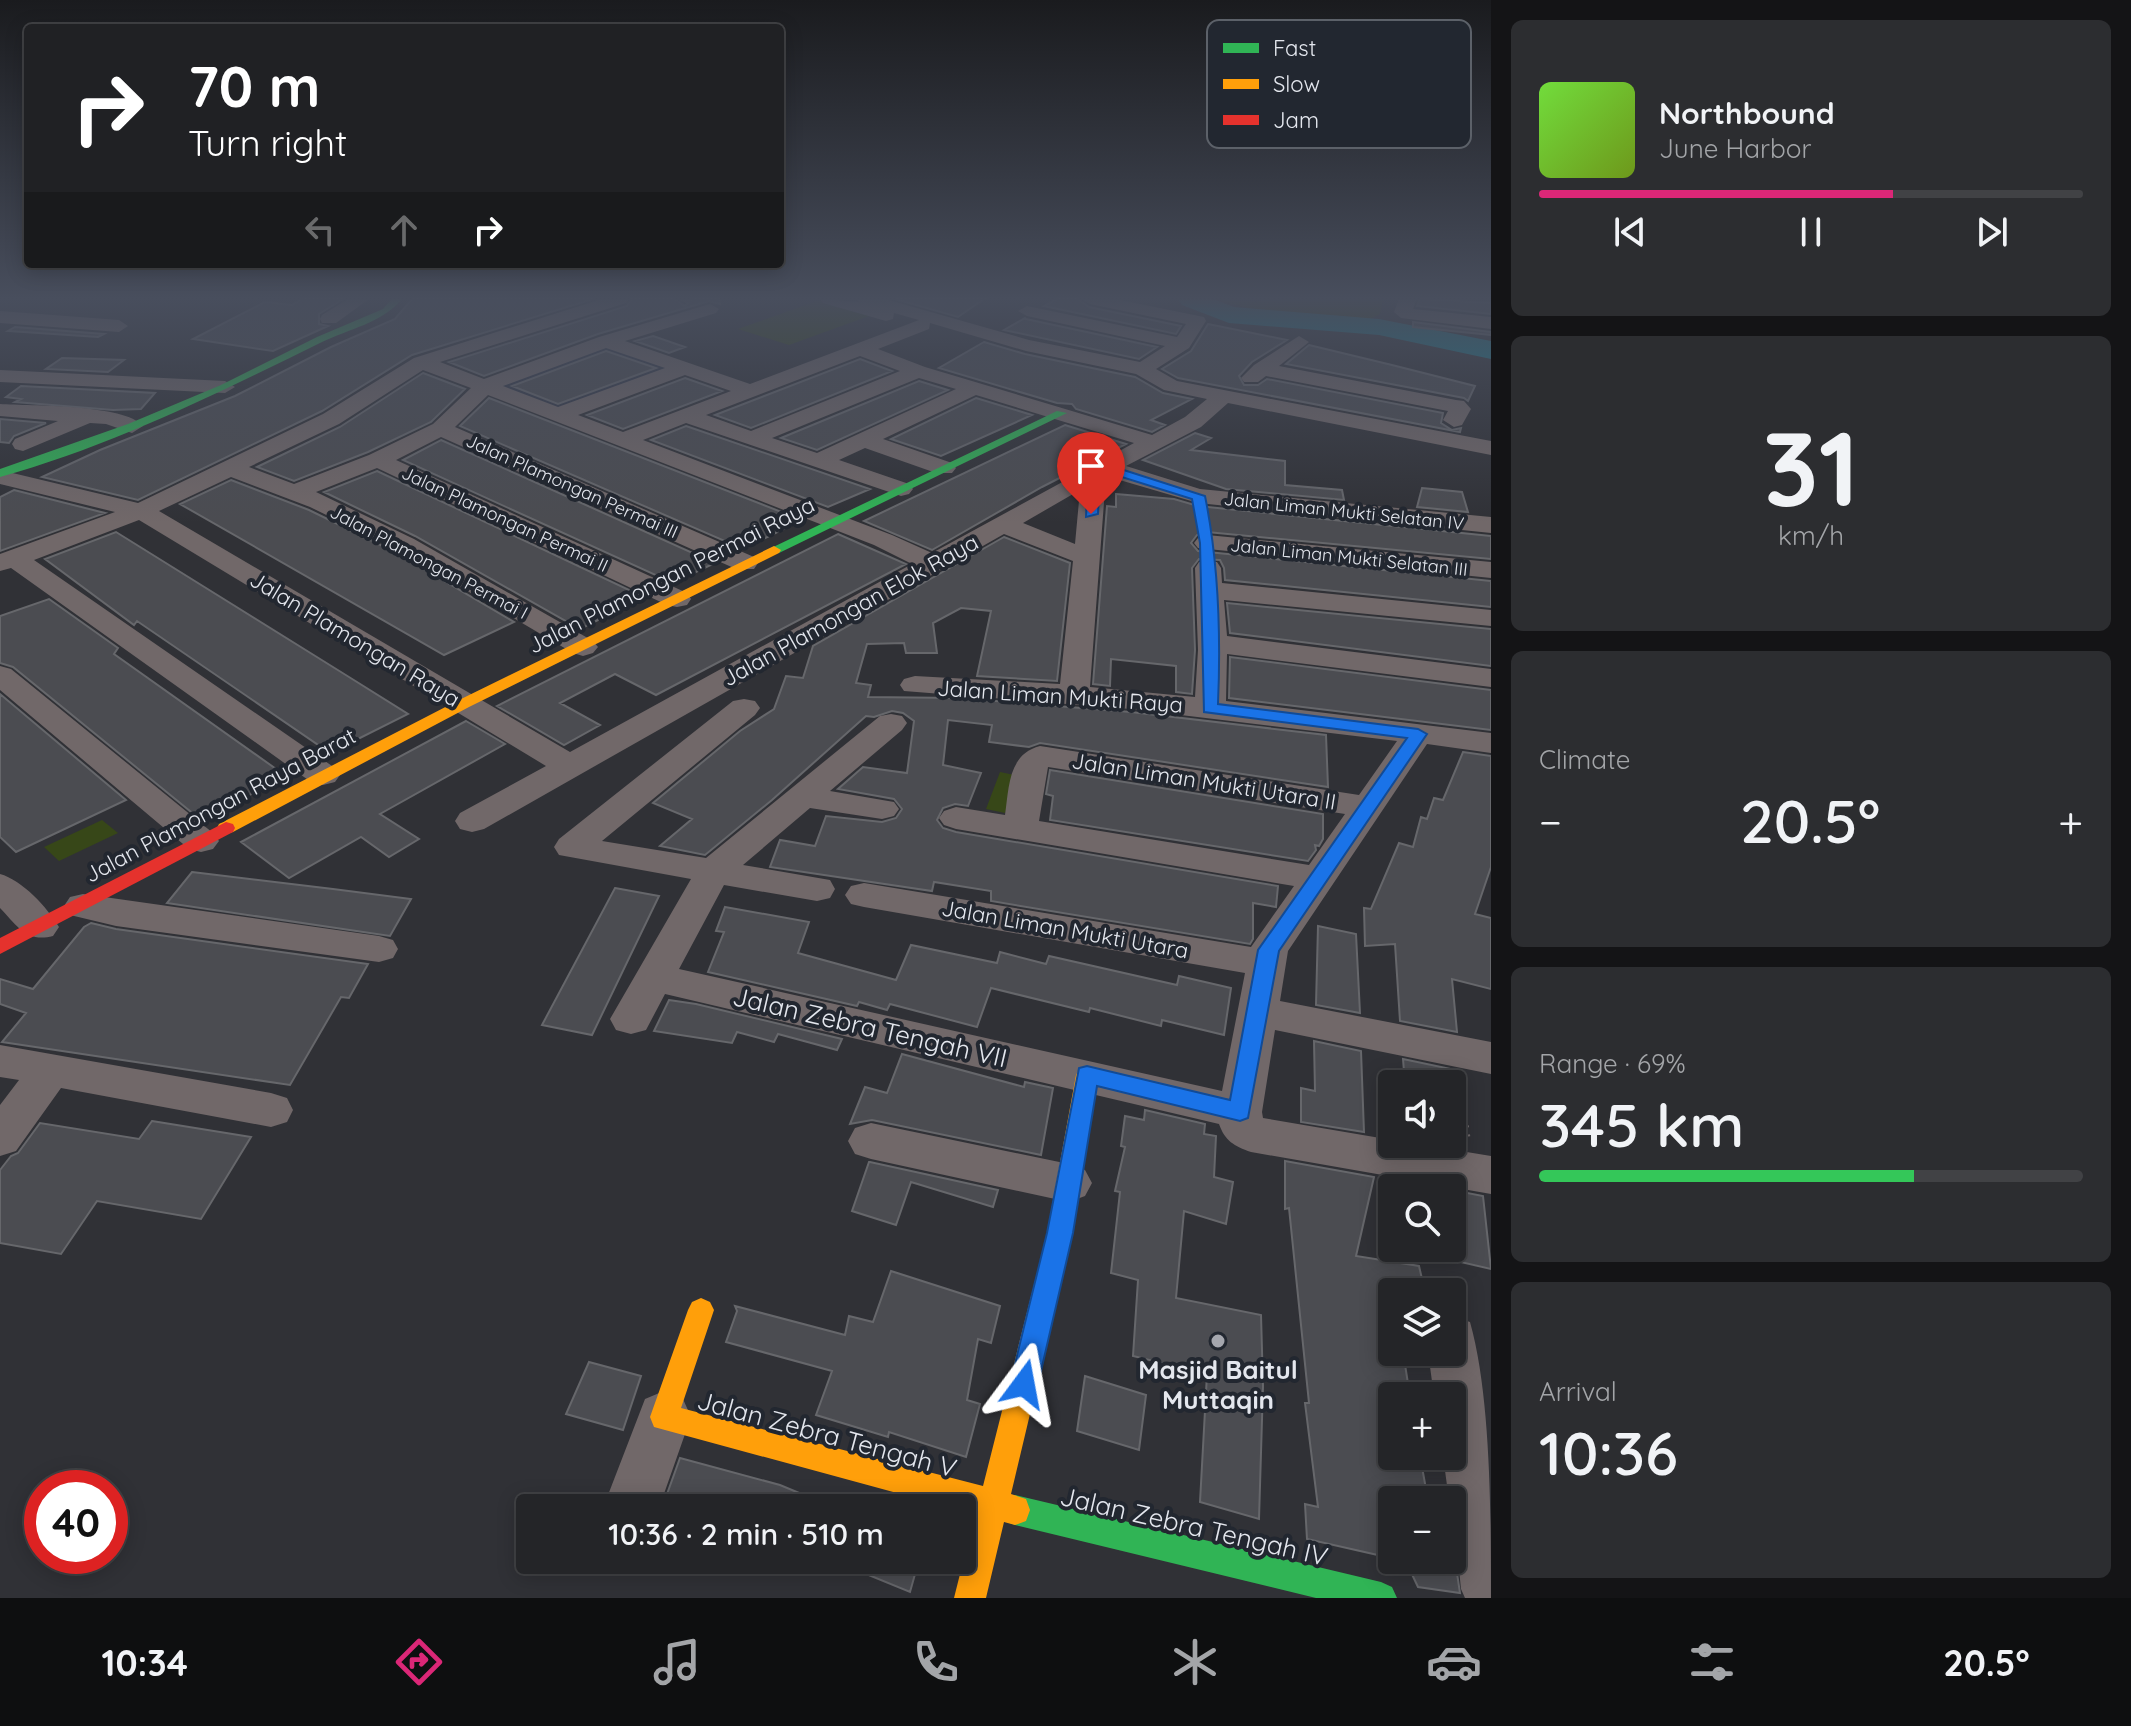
<!DOCTYPE html>
<html lang="en">
<head>
<meta charset="utf-8">
<style>
	:root { --surface:#242528; --page:#2c2d30; --text:#f1f3f6; --muted:#a3a5a8; --line:#414245; --accent:#db2777 }
	body { margin:0; font-family:Quicksand,sans-serif; background:var(--page); color:var(--text); height:100vh; display:flex; flex-direction:column; font-size:30px; white-space:nowrap }
	* { box-sizing:border-box; margin:0 }
	p { font-size:26px; color:var(--muted) }
	.icon { flex:none; width:44px; height:44px; fill:none; stroke:currentColor; stroke-width:2; stroke-linecap:round; stroke-linejoin:round }
	.map { position:relative; flex:1; overflow:hidden }
	.drawer { display:flex; flex-direction:column; gap:20px; padding:20px; background:#141416; width:640px }
	.drawer>* { flex:none }
	.guide { position:absolute; left:24px; top:24px; width:760px; height:244px; border-radius:8px; box-shadow:0 4px 20px #0003,0 0 0 2px var(--line); background:#202124; color:#fff; overflow:hidden }
	.tools { position:absolute; left:1378px; top:1070px; display:grid; gap:16px }
	.tools a { display:grid; place-items:center; width:88px; height:88px; border-radius:8px; background:var(--surface); box-shadow:0 4px 20px #0003,0 0 0 2px var(--line); font-size:40px }
	.speed { position:absolute; left:24px; top:1470px; display:flex; gap:16px; font-size:40px; font-weight:700; text-align:center }
	.speed>* { display:grid; place-content:center; width:104px; height:104px; border-radius:50%; background:var(--surface); box-shadow:0 4px 20px #0003,0 0 0 2px var(--line); line-height:1 }
	.speed .limit { border:12px solid #d22; background:#fff; color:#111 }
	.pin { position:absolute; display:grid; place-items:center; width:68px; height:68px; color:#fff; margin:-82px -34px; border-radius:50% 50% 50% 0; rotate:-45deg; box-shadow:0 0 8px #0007 }
	.pin .icon { rotate:45deg }
	.me { position:absolute; width:88px; margin:-44px; rotate:13deg; stroke-linejoin:round; filter:drop-shadow(0 0 6px #0008) }
	.turn { display:flex; align-items:center; gap:28px; height:168px; padding:0 32px; font-size:36px }
	.turn .icon { width:104px; height:104px; stroke-width:2.5 }
	.turn b { display:block; font-size:56px; line-height:68px }
	.lanes { display:flex; align-items:center; height:76px; padding:0 32px; background:#0003; justify-content:center; gap:40px; direction:ltr }
	.lanes .off { opacity:.35 }
	.big { font-size:60px; font-weight:600; line-height:1.1 }
	.drawer .card { flex:1; display:flex; flex-direction:column; justify-content:center; gap:12px; min-width:0; padding:0 28px; border-radius:12px; background:var(--page) }
	.drawer .dial { align-items:center; gap:0 }
	.dial b { font-size:104px; line-height:1 }
	.song { display:flex; align-items:center; gap:24px }
	.cover { width:96px; height:96px; border-radius:12px; background:linear-gradient(135deg,hsl(100 70% 55%),hsl(80 70% 35%)) }
	.played { height:8px; border-radius:4px; background:linear-gradient(90deg,var(--accent) 65%,var(--line) 65%) }
	.keys { display:flex; justify-content:space-around; direction:ltr }
	.heat { display:flex; justify-content:space-between; align-items:center; font-size:44px; direction:ltr }
	.charge { height:12px; border-radius:6px; background:linear-gradient(90deg,#34c759 69%,var(--line) 0) }
	.trip { position:absolute; left:516px; top:1494px; width:460px; height:80px; border-radius:8px; background:var(--surface); box-shadow:0 4px 20px #0003,0 0 0 2px var(--line); font-weight:600; line-height:80px; text-align:center }
	.tabs { display:flex; height:128px; justify-content:space-around; align-items:center; background:#0e0f10; color:var(--muted) }
	.tabs .icon { width:56px; height:56px }
	.tabs .on { color:var(--accent) }
	.tabs b { font-size:36px; color:var(--text) }
	main { display:flex; flex:1; min-height:0 }
	.map>svg:first-child { display:block }
	.built { fill:#323746 }
	.green { fill:#374718 }
	.lines { fill:none; stroke-linecap:round; stroke-linejoin:round }
	.river { fill:#167d8f; fill-rule:evenodd }
	.building { fill:#4b4c51; stroke:#66676b; stroke-width:2 }
	.path { stroke:#6d686a; stroke-width:6; stroke-dasharray:2 7; stroke-linecap:butt }
	.lane { fill:#716869; fill-rule:evenodd }
	.street { fill:#716869; fill-rule:evenodd }
	.fast { fill:#30b455; fill-rule:evenodd }
	.slow { fill:#ff9f0a; fill-rule:evenodd }
	.jam { fill:#e5322d; fill-rule:evenodd }
	.route { fill:#1a73e8; stroke:#114b97; stroke-width:2 }
	.poi-dot { fill:#a5a7ae; stroke:#222730; stroke-width:3 }
	.labels { text-anchor:middle; dominant-baseline:central; stroke-width:8; stroke-linejoin:round; paint-order:stroke }
	.far-street-label { font-size:18px; fill:#e4e7ee; stroke:#222730 }
	.street-label { font-size:22px; fill:#e4e7ee; stroke:#222730 }
	.near-street-label { font-size:26px; fill:#e4e7ee; stroke:#222730 }
	.near-poi-label { font-size:26px; font-weight:bold; fill:#e4e7ee; stroke:#222730 }
	.key { fill:#222730; stroke:#5c6169; stroke-width:2 }
	.key-label { font-size:22px; fill:#e4e7ee }
</style>
</head>
<body>
<main>
<div class="map">
<svg width="1491" height="1598" viewBox="0 0 1491 1598">
	<rect width="100%" height="100%" fill="#303136"/>
	<path class="built" d="M606 344 675 369 559 413 490 386Z"/>
	<path class="green" d="M1214 299 1256 302 1264 299H1383L1380 314 1370 319 1267 313Z
		M817 301 869 316 789 345 738 329Z
		M1000 772 1019 776 1005 813 986 809Z
		M102 820 118 833 59 861 44 847Z"/>
	<g class="lines">
		<path class="river" d="M1178 299H1213L1234 307 1379 319 1491 341V359L1379 335 1229 323 1182 305Z"/>
	</g>
	<path class="building" d="M302 299H343L319 314V324L328 326 273 351 193 339 265 302 292 305Z
		M412 299H593L412 355 322 411 138 500 42 477 100 450 235 396 331 347 395 319Z
		M632 299H674L685 306 692 299H719L720 304 709 301 598 334 484 376 449 362 627 306Z
		M895 299H984L958 317Z
		M1057 299H1078L1089 307 1181 326 1176 334 1044 306Z
		M1420 299 1491 303V314L1417 306Z
		M1025 318 1026 319 1157 347 1139 359 1004 330Z
		M1413 322 1491 332V335L1413 327Z
		M1208 324 1287 340 1252 362 1239 376 1244 385H1258L1267 379 1443 413 1441 423 1452 430 1461 428 1460 432 1178 378 1162 369 1191 351Z
		M15 327 104 334 98 337 8 331Z
		M653 336 685 347 669 353 635 341Z
		M984 342 1025 354 1135 377 1163 393 1192 399 1151 420 1165 425 1152 432 1076 409 1072 404 1057 403 939 368Z
		M1309 345 1392 365 1475 386 1468 401 1464 398 1286 364Z
		M606 351 656 368 558 404 512 386Z
		M62 358 124 360 108 372 46 369Z
		M860 359 892 371 751 428 715 415Z
		M423 373 465 389 431 422 368 452 294 481 257 467 340 427Z
		M685 378 722 391 623 429 587 415Z
		M919 381 948 390 817 450 781 438Z
		M21 386 155 393 141 409 113 410 15 402 21 399 6 397Z
		M489 398 802 520 743 549 460 426Z
		M976 398 1032 415 941 456 891 439Z
		M0 419 46 423 14 436 9 443 0 442Z
		M1065 425 1126 444 1042 487 932 550 864 521Z
		M686 426 870 489 828 507 651 440Z
		M1195 433 1211 438 1191 450 1285 461V485L1342 490 1344 500 1226 489 1143 460Z
		M441 440 715 563 673 583 403 460Z
		M377 471 644 597 580 629 415 536 324 492Z
		M231 480 309 510 395 552 514 622 444 655 180 504Z
		M1422 488 1462 492 1468 512 1417 507Z
		M14 490 105 513 0 551V497Z
		M1116 494 1174 499 1198 506 1491 536V559L1207 532 1197 535 1191 543 1198 551 1491 581V607L1225 580 1224 568 1220 560 1199 559 1192 568 1195 650 1192 694 1176 692V666L1111 659 1110 686 1093 684 1107 506 1116 507Z
		M116 532 349 677 408 714 330 753 137 621 134 625 45 559Z
		M838 534 906 564 656 695 615 674 560 703 600 725 564 745 497 706Z
		M1004 537 1070 563 1057 681 977 676 991 611 961 608 933 623 937 653H906L904 643 867 644 856 683 871 685 868 697 958 698 1131 712 1326 735 1328 787 1040 743 1029 747 989 742 992 725 948 720 943 765 981 773 968 806 955 804 943 808 937 820 943 828 956 832 1278 886 1276 907 1253 903V939L1250 944 991 901V891L934 882 932 891 770 867 780 840 815 846 826 816 882 822 896 818 902 809 894 799 838 789 863 767 907 773 914 721 903 713 892 711 874 717 866 716 772 800 705 855 660 846 692 819 653 803 740 731 774 709 786 676 803 678 813 646Z
		M49 599 118 648 114 654 286 776 201 820 13 667 0 663V616Z
		M1227 603 1491 629V666L1230 633Z
		M1230 657 1491 690V730L1229 698Z
		M0 694 126 800 16 852 0 837Z
		M466 721 505 744 380 814 419 839 389 857 361 837 289 878 241 842Z
		M1463 752 1491 756V867L1475 914 1491 918V989L1452 979 1457 1032 1400 1021 1395 944 1365 946 1364 908 1371 909 1399 843 1413 847 1421 817 1427 819 1434 798 1443 800Z
		M1050 770 1323 814V839L1319 846 1315 845 1316 850 1308 861 1050 820 1053 796 1046 794Z
		M192 872 333 889 411 899 390 936 167 903Z
		M615 888 659 896 592 1035 542 1025Z
		M725 907 809 922 798 953 896 980 911 945 997 963 1000 952 1046 964 1049 956 1177 985 1179 976 1231 988 1224 1035 1162 1020 1161 1026 1090 1008 1089 1012 991 988 977 1027 890 1004 887 1010 859 1002 857 1006 708 972 724 932 716 931Z
		M91 923 116 929 368 964 349 998 341 997 290 1085 2 1042 26 1013 0 1004V979L33 989 84 927Z
		M1318 926 1356 934 1360 1013 1316 1005Z
		M669 1000 696 1004 842 1039 837 1050 778 1034 774 1042 737 1032 732 1043 654 1031Z
		M1314 1041 1361 1051 1364 1132 1301 1122V1088L1315 1091Z
		M902 1054 1024 1087 1025 1082 1053 1088 1041 1155 872 1120 850 1124 865 1087 887 1093Z
		M1403 1059 1451 1069 1453 1084H1405Z
		M1145 1110 1205 1124 1204 1134 1216 1136 1214 1177 1233 1182 1226 1224 1184 1211 1176 1298 1261 1315 1263 1386 1259 1519 1200 1502 1207 1374 1133 1356 1138 1280 1111 1273 1120 1192 1115 1191 1125 1147 1121 1146 1125 1116 1144 1120Z
		M152 1121 251 1137 201 1219 97 1201 61 1254 0 1243V1170L11 1156 18 1153 40 1123 139 1139Z
		M1285 1161 1374 1177 1356 1256 1419 1266 1425 1292H1392V1352H1403L1410 1396H1392V1456H1420L1428 1500H1392V1560H1455L1460 1593 1418 1587 1409 1568 1382 1556 1307 1539 1305 1504 1318 1507 1305 1403H1309L1289 1208 1285 1209Z
		M869 1162H870L998 1190 993 1207 911 1182 896 1225 852 1211Z
		M1452 1190 1483 1196 1491 1269 1452 1260Z
		M891 1271 1000 1306 991 1343 978 1339 967 1400 980 1404 966 1457 889 1432 888 1437 816 1415 832 1371 726 1342 737 1311 735 1306 845 1335 849 1316 873 1322Z
		M589 1362 641 1376 623 1430 566 1414Z
		M1085 1376 1146 1395 1139 1450 1077 1431Z
		M680 1458 780 1485 828 1505V1508H662Z
		M832 1560H919L910 1592Z"/>
	<g class="lines">
		<path class="path" d="M1460 1081 1468 1142"/>
		<path class="lane" d="M677 299H689L690 300 686 303Z"/>
		<path class="street" d="M348 299H369L336 323H322L320 319 322 315Z
			M602 299H629L626 303 440 362 484 379 599 337 710 304 719 309 716 313 625 341 750 384 919 320 894 313 893 319 886 321 823 303 820 299 859 302 857 299H885L1029 340 1140 362 1165 346 1027 316 1018 311 1027 306 1177 337 1186 324 1090 304 1081 299H1115L1204 317 1206 321 1189 348 1156 369 1177 381 1491 441V455L1228 403 1201 427 1126 466 1200 489 1491 517V533L1198 503 1106 476 1090 687 1195 697 1198 650 1195 568 1199 562H1217L1221 568 1222 583 1491 610V626L1224 600 1227 636 1491 669V687L1227 654 1226 701 1491 733V753L1427 744 1288 951 1280 1001 1491 1042V1074L1275 1030 1262 1112 1263 1118 1392 1140V1144H1418L1491 1156V1194L1251 1152C1234 1146 1225 1141 1219 1124L665 994 646 1030 631 1034 616 1030 610 1019 691 879 559 855 554 847 559 839 733 701 744 699 755 701 760 708 755 715 602 841 706 858 880 716 891 714 902 716 907 723 902 730 830 791 894 802 899 809 894 816 882 819 810 808 743 865 830 880 835 889 830 898 817 901 724 885 679 969 1222 1091 1245 973 864 907 851 904 845 895 851 886 864 883 1251 947 1294 886 956 829 944 825 939 818 944 811 956 807 1005 815C1009 788 1008 754 1040 746L1359 795 1397 741 1131 709 904 691 900 685 904 679 915 676 1060 684 1073 561 1004 534 484 829 472 832 460 829 455 821 460 813 546 766 139 520 34 560 335 768 340 775 335 782 323 785 311 782 11 568 0 571V554L115 512 0 484V470L138 503 323 414 414 358ZM930 323 1026 351 1136 374 1164 390 1207 399 1185 417 1152 435 925 367 878 349 929 329ZM606 348 665 368 558 407 503 386ZM860 356 900 371 751 431 706 415ZM423 370 471 388 433 424 369 455 294 484 249 467 339 424ZM685 375 731 391 623 432 578 415ZM919 378 956 389 817 453 772 438ZM488 395 874 545 912 564 570 752 159 511 231 477 310 507 396 549 573 653 583 656 593 653 598 647 593 641 414 539 316 492 377 468 667 605 677 607 687 605 691 599 687 593 396 460 441 437 736 569H754L758 563 754 557 455 427ZM976 395 1134 443 932 553 892 535 643 440 686 423 901 496 909 494 913 489 909 484 839 460 865 448 936 473H952L956 468 952 463 883 439ZM1080 490 1075 544 1023 523ZM1048 767 1345 814 1309 865 1039 821Z
			M1399 299H1417L1413 309 1491 317V329L1401 318 1394 312Z
			M0 311 119 320 128 326 119 332 0 323Z
			M1299 336 1309 342 1279 366 1456 400 1464 401 1471 409 1462 425 1454 427 1443 420 1448 411 1266 376 1258 382H1244L1241 378 1254 365Z
			M0 370 225 381 235 387 225 393 0 382Z
			M0 404C30 406 125 404 143 426L132 433 106 424 90 423 23 451 15 449 12 444 15 439 58 421 0 416Z
			M1207 535 1491 562V578L1198 548 1194 543 1198 538Z
			M0 666 11 669 213 833 219 841 213 849 201 852 189 849 0 690Z
			M0 874C22 880 47 907 59 927L53 936C27 943 17 926 0 908Z
			M83 894 379 936 393 940 398 949 393 958 379 962 116 926 70 915 64 906 70 897Z
			M0 1045 271 1093 287 1098 293 1110 287 1122 271 1127 61 1088 16 1151 0 1156V1105L19 1080 0 1077Z
			M871 1123 1069 1164 1085 1170 1092 1183 1085 1196 1069 1202 871 1159 855 1154 848 1141 855 1128Z
			M1452 1316 1470 1322C1491 1396 1491 1517 1491 1598H1465L1461 1589 1452 1500H1449L1443 1456H1452V1396H1434L1428 1352H1452Z
			M664 1391 683 1399 691 1417 659 1508H603L645 1399Z"/>
		<path class="fast" d="M392 299H402C382 323 349 329 322 342 218 393 112 446 0 477V469L128 424 221 385 317 337 383 309Z
			M1057 411 1067 413 779 553H769L767 550Z
			M1015 1495 1381 1582 1392 1587 1397 1598H1316L1015 1525 1004 1521 1000 1510 1004 1499Z"/>
		<path class="slow" d="M774 546 781 550 779 553 469 707 233 832 226 834 217 828 219 824 457 701Z
			M1087 1066 1095 1069 1098 1075 1073 1233 1011 1494 1026 1499 1030 1510 1026 1521 1015 1525 1004 1522 986 1598H954L975 1514 962 1511V1508H952L654 1427 650 1417 688 1310 692 1302 701 1298 710 1302 714 1310 681 1408 983 1486 1047 1233 1076 1075 1079 1069Z"/>
		<path class="jam" d="M226 822 233 824 235 828 233 832 0 954V938Z"/>
	</g>
	<linearGradient id="sky" x2="0" y2="1"><stop stop-color="#1a1b1e"/><stop offset="0.57" stop-color="#484e5d"/><stop offset="1" stop-color="#484e5d" stop-opacity="0"/></linearGradient>
	<rect width="1491" height="523" fill="url(#sky)"/>
	<path class="route" d="M1105 464 1205 496C1219 565 1221 634 1218 704L1418 729 1427 734 1279 951 1248 1118 1240 1121 1097 1086 1073 1233 1038 1384 1034 1394 1024 1397 1014 1394 1010 1384 1047 1233 1079 1068 1087 1066 1230 1100 1258 950 1407 738 1204 712 1200 543 1192 499 1106 472 1100 474 1098 514 1086 517 1088 473Z"/>
	<circle class="poi-dot" cx="1218" cy="1341" r="8"/>
	<g class="labels">
		<g class="far-street-label">
			<text transform="translate(572 486) rotate(24)">Jalan Plamongan Permai III</text>
			<text transform="translate(1344 511) rotate(6)">Jalan Liman Mukti Selatan IV</text>
			<text transform="translate(505 519) rotate(25)">Jalan Plamongan Permai II</text>
			<text transform="translate(1349 557) rotate(6)">Jalan Liman Mukti Selatan III</text>
			<text transform="translate(429 562) rotate(28)">Jalan Plamongan Permai I</text>
		</g>
		<g class="street-label">
			<text transform="translate(671 575) rotate(-27)">Jalan Plamongan Permai Raya</text>
			<text transform="translate(850 610) rotate(-29)">Jalan Plamongan Elok Raya</text>
			<text transform="translate(355 639) rotate(31)">Jalan Plamongan Raya</text>
			<text transform="translate(1060 696) rotate(4)">Jalan Liman Mukti Raya</text>
			<text transform="translate(1204 781) rotate(9)">Jalan Liman Mukti Utara II</text>
			<text transform="translate(220 805) rotate(-28)">Jalan Plamongan Raya Barat</text>
			<text transform="translate(1065 929) rotate(10)">Jalan Liman Mukti Utara</text>
		</g>
		<g class="near-street-label">
			<text transform="translate(870 1027) rotate(13)">Jalan Zebra Tengah VII</text>
			<text transform="translate(827 1434) rotate(15)">Jalan Zebra Tengah V</text>
			<text transform="translate(1194 1526) rotate(13)">Jalan Zebra Tengah IV</text>
		</g>
		<g class="near-poi-label">
			<text x="1218" y="1369">Masjid Baitul<tspan x="1218" dy="30">Muttaqin</tspan></text>
		</g>
	</g>
	<rect x="1207" y="20" width="264" height="128" rx="12" class="key"/>
	<rect x="1223" y="43" width="36" height="10" fill="#30b455"/>
	<rect x="1223" y="79" width="36" height="10" fill="#ff9f0a"/>
	<rect x="1223" y="115" width="36" height="10" fill="#e5322d"/>
	<g class="key-label">
		<text x="1273" y="56">Fast</text>
		<text x="1273" y="92">Slow</text>
		<text x="1273" y="128">Jam</text>
	</g>
</svg>
<div class="tools">
<a><svg class="icon" aria-label="sound" viewBox="0 0 24 24"><path d="M4 9h4l5-4v14l-5-4H4zM17 9q2 3 0 6"/></svg></a>
<a><svg class="icon" aria-label="search" viewBox="0 0 24 24"><circle cx="10" cy="10" r="6"/><path d="M15 15l6 6"/></svg></a>
<a><svg class="icon" aria-label="layers" viewBox="0 0 24 24"><path d="M12 4l9 5-9 5-9-5zM3 14l9 5 9-5"/></svg></a>
<a>+</a>
<a>−</a>
</div>
<div class="speed"><div class="limit">40</div></div>
<div class="pin" style="left:1091px;top:514px;background:#d93025"><svg class="icon" aria-label="arrive" viewBox="0 0 24 24"><path d="M6 21V4h12l-3 4 3 4H6"/></svg></div>
<svg class="me" style="left:1024px;top:1384px" viewBox="-20 -20 40 40"><path d="M0-17L14 15 0 8-14 15z" fill="#1a73e8" stroke="#fff" stroke-width="4"/></svg>
<div class="trip">10:36 · 2 min · 510 m</div>
<div class="guide">
<div class="turn"><svg class="icon" aria-label="right" viewBox="0 0 24 24"><path d="M7 20v-9h11M14 6l5 5-5 5"/></svg><div><b>70 m</b>Turn right</div></div>
<div class="lanes"><svg class="icon off" aria-label="left" viewBox="0 0 24 24"><path d="M17 20v-9H6M10 6l-5 5 5 5"/></svg><svg class="icon off" aria-label="ahead" viewBox="0 0 24 24"><path d="M12 20V5M6 11l6-6 6 6"/></svg><svg class="icon" aria-label="right" viewBox="0 0 24 24"><path d="M7 20v-9h11M14 6l5 5-5 5"/></svg></div>
</div>
</div>
<section class="drawer">
<div class="card">
<div class="song"><i class="cover"></i><div><b>Northbound</b><p>June Harbor</p></div></div>
<div class="played"></div>
<div class="keys"><svg class="icon" aria-label="previous" viewBox="0 0 24 24"><path d="M18 5L8 12l10 7zM5 5v14"/></svg><svg class="icon" aria-label="pause" viewBox="0 0 24 24"><path d="M8 5v14M16 5v14"/></svg><svg class="icon" aria-label="next" viewBox="0 0 24 24"><path d="M6 5l10 7-10 7zM19 5v14"/></svg></div>
</div>
<div class="card dial"><b>31</b><p>km/h</p></div>
<div class="card"><p>Climate</p>
<div class="heat"><a>−</a><b class="big">20.5°</b><a>+</a></div>
</div>
<div class="card"><p>Range · 69%</p><b class="big">345 km</b><div class="charge"></div></div>
<div class="card"><p>Arrival</p><b class="big">10:36</b></div>
</section>
</main>
<nav class="tabs">
<b>10:34</b>
<svg class="icon on" aria-label="directions" viewBox="0 0 24 24"><path d="M12 3l9 9-9 9-9-9zM9 14v-3h6M13 9l2 2-2 2"/></svg>
<svg class="icon" aria-label="music" viewBox="0 0 24 24"><path d="M9 18V5l10-2v13"/><circle cx="6" cy="18" r="3"/><circle cx="16" cy="16" r="3"/></svg>
<svg class="icon" aria-label="phone" viewBox="0 0 24 24"><path d="M5 4h4l2 5-3 2q2 4 5 5l2-3 5 2v4C11 20 4 13 5 4z"/></svg>
<svg class="icon" aria-label="climate" viewBox="0 0 24 24"><path d="M12 3v18M4 7l16 10M4 17L20 7"/></svg>
<svg class="icon" aria-label="car" viewBox="0 0 24 24"><path d="M5 17H2v-5l4-1 3-4h7l3 4 3 1v5h-3M9 17h6M6 11h13"/><circle cx="7" cy="17" r="2"/><circle cx="17" cy="17" r="2"/></svg>
<svg class="icon" aria-label="filters" viewBox="0 0 24 24"><path d="M4 7h16M4 17h16"/><circle cx="9" cy="7" r="2"/><circle cx="15" cy="17" r="2"/></svg>
<b>20.5°</b>
</nav>
</body>
</html>
